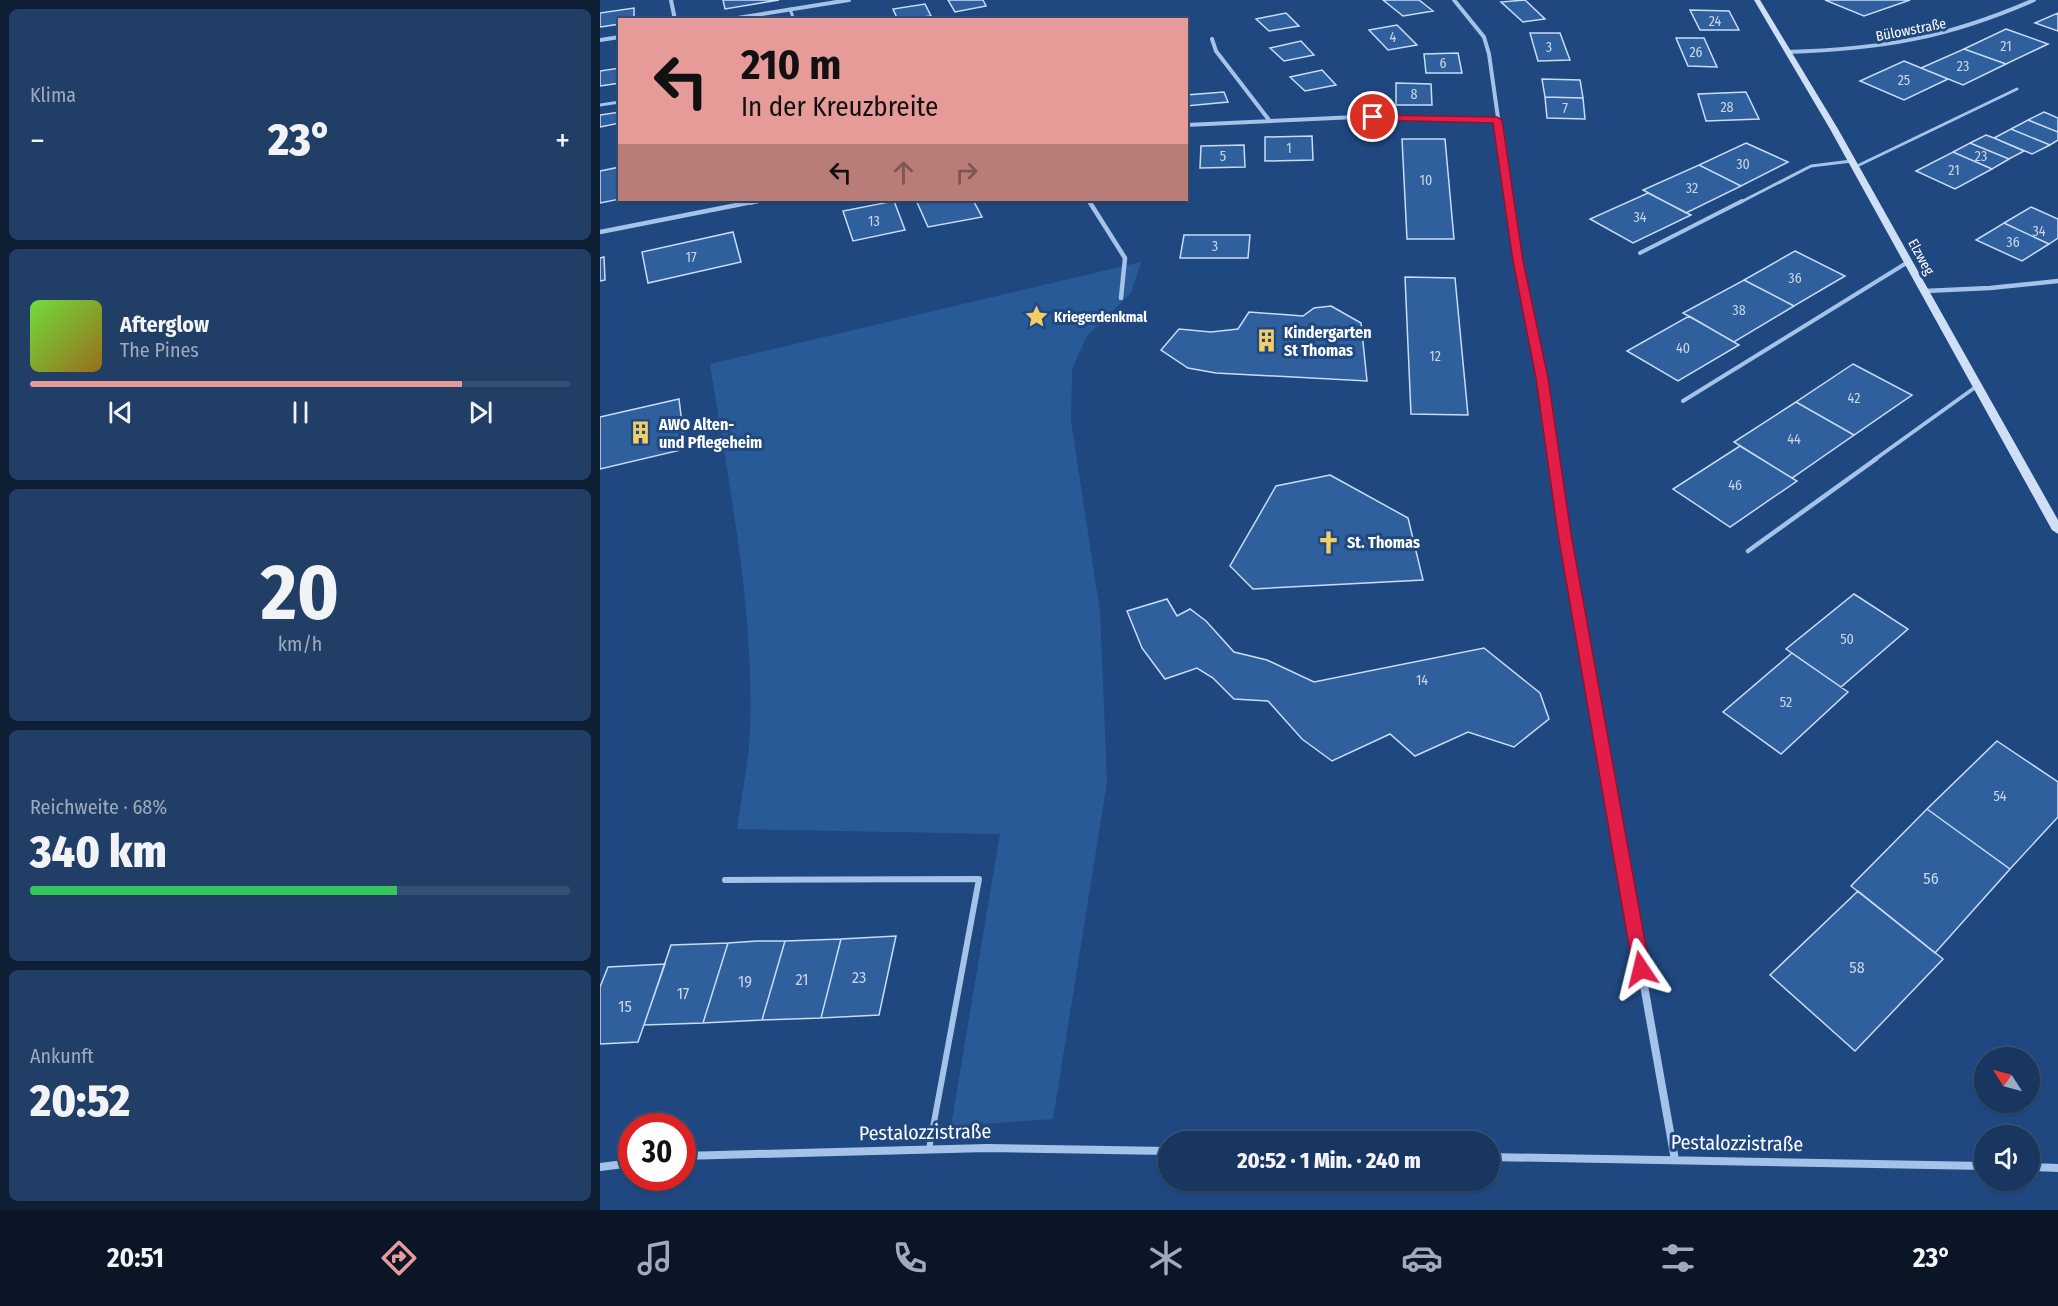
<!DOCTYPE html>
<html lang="de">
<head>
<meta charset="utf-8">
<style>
	:root { --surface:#183660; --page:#213e66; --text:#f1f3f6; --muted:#9fabbd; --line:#365075; --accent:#e69b98 }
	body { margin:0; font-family:"Fira Sans Condensed",sans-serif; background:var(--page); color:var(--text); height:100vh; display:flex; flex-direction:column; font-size:22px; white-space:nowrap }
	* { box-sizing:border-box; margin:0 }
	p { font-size:20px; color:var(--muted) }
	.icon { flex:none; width:33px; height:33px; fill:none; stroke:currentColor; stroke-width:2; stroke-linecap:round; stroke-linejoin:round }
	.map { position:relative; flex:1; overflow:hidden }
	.panel { display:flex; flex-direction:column; gap:9px; padding:9px; background:#0d1e35; width:600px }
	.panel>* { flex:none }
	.top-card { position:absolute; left:18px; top:18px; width:570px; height:183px; border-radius:0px; box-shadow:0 2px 4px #0004,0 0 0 2px var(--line); background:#e69b98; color:#111; overflow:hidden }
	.needle { width:39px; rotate:306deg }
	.controls { position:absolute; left:1374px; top:1047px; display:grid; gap:12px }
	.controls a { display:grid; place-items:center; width:66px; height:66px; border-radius:50%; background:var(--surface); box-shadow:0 2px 4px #0004,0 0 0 2px var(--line); font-size:30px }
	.speed { position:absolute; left:18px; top:1113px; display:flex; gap:12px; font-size:30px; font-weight:700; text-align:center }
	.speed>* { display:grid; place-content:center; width:78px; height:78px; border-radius:50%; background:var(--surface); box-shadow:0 2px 4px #0004,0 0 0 2px var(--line); line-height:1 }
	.speed .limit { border:9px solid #d22; background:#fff; color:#111 }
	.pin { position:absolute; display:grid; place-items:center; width:51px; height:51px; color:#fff; margin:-26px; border:3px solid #fff; border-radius:50%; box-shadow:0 2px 6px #0007 }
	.me { position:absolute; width:66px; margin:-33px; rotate:350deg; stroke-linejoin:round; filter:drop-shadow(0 0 4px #0008) }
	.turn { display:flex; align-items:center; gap:21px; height:126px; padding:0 24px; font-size:27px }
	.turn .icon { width:78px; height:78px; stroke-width:2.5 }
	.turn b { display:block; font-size:42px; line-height:51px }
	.lanes { display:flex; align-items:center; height:57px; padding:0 24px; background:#0003; justify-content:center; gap:30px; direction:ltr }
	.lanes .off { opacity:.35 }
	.big { font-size:45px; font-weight:800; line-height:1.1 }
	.panel .card { flex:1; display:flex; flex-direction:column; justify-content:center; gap:9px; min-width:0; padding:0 21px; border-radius:9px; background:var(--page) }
	.panel .dial { align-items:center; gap:0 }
	.dial b { font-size:78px; line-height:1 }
	.song { display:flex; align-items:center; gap:18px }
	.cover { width:72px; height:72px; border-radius:9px; background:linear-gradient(135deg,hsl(100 70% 55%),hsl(40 70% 35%)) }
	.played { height:6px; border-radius:3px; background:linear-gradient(90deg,var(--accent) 80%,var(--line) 80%) }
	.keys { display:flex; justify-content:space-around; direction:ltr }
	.heat { display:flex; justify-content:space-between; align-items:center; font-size:33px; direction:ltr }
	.charge { height:9px; border-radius:4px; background:linear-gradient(90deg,#34c759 68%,var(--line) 0) }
	.trip { position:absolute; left:558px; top:1131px; width:342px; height:60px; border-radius:30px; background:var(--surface); box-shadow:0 2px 4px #0004,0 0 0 2px var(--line); font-weight:800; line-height:60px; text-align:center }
	.tab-bar { display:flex; height:96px; justify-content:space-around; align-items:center; background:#0a1626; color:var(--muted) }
	.tab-bar .icon { width:42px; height:42px }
	.tab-bar .active { color:var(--accent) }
	.tab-bar b { font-size:27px; color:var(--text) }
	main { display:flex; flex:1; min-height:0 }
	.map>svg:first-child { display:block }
	.green { fill:#295a98 }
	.building { fill:#2f5f9d; stroke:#c8dcf6; stroke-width:1.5 }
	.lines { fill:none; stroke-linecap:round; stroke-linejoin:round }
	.lane-far3 { stroke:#a5c2e8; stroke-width:3 }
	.lane-far2 { stroke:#a5c2e8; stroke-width:4 }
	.lane-far1 { stroke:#a5c2e8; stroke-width:4.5 }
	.lane { stroke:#a5c2e8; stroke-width:6 }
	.street-far3 { stroke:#a5c2e8; stroke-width:4 }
	.street-far2 { stroke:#a5c2e8; stroke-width:4.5 }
	.street-far1 { stroke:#a5c2e8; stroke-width:6 }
	.street { stroke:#a5c2e8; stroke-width:8 }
	.secondary { fill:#cfe0f6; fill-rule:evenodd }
	.route { fill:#e11d48; stroke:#92132f; stroke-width:1.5 }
	.labels { text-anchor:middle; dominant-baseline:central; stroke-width:6; stroke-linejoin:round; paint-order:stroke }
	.number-label { font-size:14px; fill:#cbd7e6 }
	.far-street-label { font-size:14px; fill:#fff; stroke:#204880 }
	.far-poi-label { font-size:14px; font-weight:bold; fill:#fff; stroke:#204880; text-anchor:start }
	.poi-label { font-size:16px; font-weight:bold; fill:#fff; stroke:#204880; text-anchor:start }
	.near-number-label { font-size:16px; fill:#cbd7e6 }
	.near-street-label { font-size:20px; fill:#fff; stroke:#204880 }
</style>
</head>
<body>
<main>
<section class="panel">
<div class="card"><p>Klima</p>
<div class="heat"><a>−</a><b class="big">23°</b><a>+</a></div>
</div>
<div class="card">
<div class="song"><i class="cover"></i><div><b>Afterglow</b><p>The Pines</p></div></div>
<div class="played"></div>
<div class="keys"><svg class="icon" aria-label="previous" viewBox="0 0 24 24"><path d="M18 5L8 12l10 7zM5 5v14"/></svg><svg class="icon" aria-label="pause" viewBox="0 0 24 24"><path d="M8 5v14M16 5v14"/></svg><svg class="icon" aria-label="next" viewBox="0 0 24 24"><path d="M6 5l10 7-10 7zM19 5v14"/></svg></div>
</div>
<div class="card dial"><b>20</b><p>km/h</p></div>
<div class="card"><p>Reichweite · 68%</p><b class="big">340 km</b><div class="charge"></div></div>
<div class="card"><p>Ankunft</p><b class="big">20:52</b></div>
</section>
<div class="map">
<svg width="1458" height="1210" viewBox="0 0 1458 1210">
	<rect width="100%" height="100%" fill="#204880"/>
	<path class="green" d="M541 262 531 293 487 336 472 369 471 421 500 612 507 782 453 1119 351 1126 400 834 137 829C141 798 148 766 150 734 155 610 129 486 110 364Z"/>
	<path class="building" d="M123 0H179L125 9Z
		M348 0H383L386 6 355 12Z
		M783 0H819L833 11 803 16Z
		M925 0 945 19 923 22 901 2Z
		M1225 0H1310L1264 16Z
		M325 4 331 16 298 20 293 9Z
		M34 8V20H20V24L0 27V13Z
		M1090 10 1129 11 1139 30H1100Z
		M686 13 699 26 669 31 656 19Z
		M1458 13V31L1435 23Z
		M797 25 817 45 788 50 769 30Z
		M1406 29 1448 44 1406 64 1364 49Z
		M930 33H960L970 60 938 61Z
		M1076 38H1104L1117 67 1088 66Z
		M701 41 714 55 684 61 670 48Z
		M1364 49 1406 64 1363 85 1321 68Z
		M858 53 862 73H826L824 54Z
		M1304 61 1348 79 1304 100 1260 81Z
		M20 68V83L0 86V71Z
		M722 70 736 85 705 91 690 77Z
		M942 79 980 80 983 98 945 97Z
		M796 83 831 84 832 105H796Z
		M624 92 628 102 586 106V95Z
		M1146 92 1159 119 1106 121 1098 94Z
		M945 97 983 98 985 119 947 118Z
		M20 112V123L0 127V115Z
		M1444 112 1458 118V132L1428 120Z
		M1428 120 1458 132V140L1450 145 1411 129Z
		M1411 129 1450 145 1432 154 1394 138Z
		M1386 135 1394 138 1424 151 1409 159 1370 143Z
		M712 136 713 160 665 161V137Z
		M802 139H845L854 239H807Z
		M1146 143 1188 162 1141 186 1099 165Z
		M1370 143 1409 159 1392 169 1353 152Z
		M644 145 645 167 600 168 601 146Z
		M1353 152 1392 169 1355 189 1316 171Z
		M1099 165 1141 186 1086 213 1043 190Z
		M20 167V199L0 203V171Z
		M1048 193 1091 215 1033 243 990 219Z
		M316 200H373L382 217 328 227Z
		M294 201 305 230 253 241 243 211Z
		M1431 207 1458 219V238L1449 244 1404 223Z
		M1404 223 1449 244 1422 261 1376 240Z
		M133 232 141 262 48 283 42 252Z
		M584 235H650L648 258H580Z
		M1195 251 1245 276 1194 306 1144 280Z
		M4 257 5 280 0 281V258Z
		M805 277 855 278 868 415 811 414Z
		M1144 280 1194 306 1134 342 1083 313Z
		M731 306 761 323 767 381 616 373 588 368 561 350 579 329 611 332 638 329 649 312 703 316 714 308Z
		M1089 316 1139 345 1078 381 1027 351Z
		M1253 364 1312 395 1254 435 1196 402Z
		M79 399 85 449 0 469V417Z
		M1196 402 1254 435 1192 478 1134 442Z
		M1140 446 1197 481 1130 527 1073 489Z
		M730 475 808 518 823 580 653 589 630 566 676 486Z
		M1254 594 1308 629 1241 687 1186 649Z
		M567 599 577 616 590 609 606 621 634 652 667 660 714 682 884 648 940 693 949 719 914 747 868 732 815 756 790 734 732 761 702 739 668 701 634 699 613 678 597 668 565 679 542 648 527 611Z
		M1192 653 1248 692 1181 754 1123 712Z
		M1397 741 1458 782V817L1410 869 1327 809Z
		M1327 809 1410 869 1335 953 1251 886Z
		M1258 891 1343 959 1255 1051 1170 975Z
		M296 936 279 1015 221 1018 241 939Z
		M241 939 221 1018 162 1020 185 941Z
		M157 941H185L162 1020 103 1023 128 943Z
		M128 943 103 1023 44 1025 71 945Z
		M65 964 38 1042 0 1044V987L8 967Z"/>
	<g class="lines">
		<path class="lane-far3" d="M190 9 194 20
			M0 105 20 102
			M1255 167 1417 89
			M1139 203 1211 166 1252 161"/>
		<path class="lane-far2" d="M1040 253 1142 201
			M1083 401 1308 262
			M1274 460 1377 386"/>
		<path class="lane-far1" d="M1148 551 1276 459"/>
		<path class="lane" d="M125 880 379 879 329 1149"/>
		<path class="street-far3" d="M71 0 75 20
			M854 0 884 37 889 54 910 203
			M125 20 249 0
			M612 39 616 51 669 120
			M0 40 20 37
			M1187 52C1282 49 1347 38 1434 0
			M586 125 756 117 897 120
			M488 200 490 203
			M150 203 163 200"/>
		<path class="street-far2" d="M489 201 525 258 521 298
			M910 201C922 288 941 373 954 460
			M0 232 157 201
			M1325 291 1390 288 1458 281"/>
		<path class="street-far1" d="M953 459 964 534 1009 790"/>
		<path class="street" d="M1009 788 1075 1160
			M82 1156 387 1148 568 1151
			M890 1157 1384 1166
			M0 1167 32 1163
			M1430 1167 1458 1168"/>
		<path class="secondary" d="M1154 0H1160L1238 129 1458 520V534L1452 530 1230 129Z"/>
	</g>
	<path class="route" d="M770 115 897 117 902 120 923 261 948 378 971 534 1050 969 1048 975 1041 977 1035 975 1033 969 958 534 936 378 913 261 893 123 773 120 769 117Z"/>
	<defs>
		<symbol id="sight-bare" viewBox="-9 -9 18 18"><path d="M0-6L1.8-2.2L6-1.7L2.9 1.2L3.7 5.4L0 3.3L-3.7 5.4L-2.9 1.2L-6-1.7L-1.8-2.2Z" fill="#f5cd65" stroke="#204880" stroke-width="2.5" paint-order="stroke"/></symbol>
		<symbol id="building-bare" viewBox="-9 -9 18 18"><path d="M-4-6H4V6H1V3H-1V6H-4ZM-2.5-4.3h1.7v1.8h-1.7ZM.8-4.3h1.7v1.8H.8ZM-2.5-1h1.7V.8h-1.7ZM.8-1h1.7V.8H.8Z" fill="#f5cd65" stroke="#204880" stroke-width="2.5" paint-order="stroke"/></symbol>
		<symbol id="church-bare" viewBox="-9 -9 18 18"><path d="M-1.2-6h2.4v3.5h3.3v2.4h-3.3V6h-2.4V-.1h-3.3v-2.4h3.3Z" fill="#f5cd65" stroke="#204880" stroke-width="2.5" paint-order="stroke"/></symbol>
	</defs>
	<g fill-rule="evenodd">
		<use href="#sight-bare" x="420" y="300" width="33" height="33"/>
		<use href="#building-bare" x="650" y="324" width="33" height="33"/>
		<use href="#building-bare" x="24" y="416" width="33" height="33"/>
		<use href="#church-bare" x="712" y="526" width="33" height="33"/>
	</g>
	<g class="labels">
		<g class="number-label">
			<text x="1115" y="21">24</text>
			<text x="793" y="37">4</text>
			<text x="1406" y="46">21</text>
			<text x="949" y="47">3</text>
			<text x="1096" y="52">26</text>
			<text x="843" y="63">6</text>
			<text x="1363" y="66">23</text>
			<text x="1304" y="80">25</text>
			<text x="814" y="94">8</text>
			<text x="1127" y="107">28</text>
			<text x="965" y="108">7</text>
			<text x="689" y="148">1</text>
			<text x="623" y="156">5</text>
			<text x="1381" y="156">23</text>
			<text x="1143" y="164">30</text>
			<text x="1354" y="170">21</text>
			<text x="826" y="180">10</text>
			<text x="1092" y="188">32</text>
			<text x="1040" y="217">34</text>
			<text x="274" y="221">13</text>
			<text x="1439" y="231">34</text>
			<text x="1413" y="242">36</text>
			<text x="615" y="246">3</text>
			<text x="91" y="257">17</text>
			<text x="1195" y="278">36</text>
			<text x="1139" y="310">38</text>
			<text x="1083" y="348">40</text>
			<text x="835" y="356">12</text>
			<text x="1254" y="398">42</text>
			<text x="1194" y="439">44</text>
			<text x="1135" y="485">46</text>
			<text x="1247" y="639">50</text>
			<text x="822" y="680">14</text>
			<text x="1186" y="702">52</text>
			<text x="1400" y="796">54</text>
		</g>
		<g class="far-street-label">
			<text transform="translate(1311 30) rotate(-11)">Bülowstraße</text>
			<text transform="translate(1321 257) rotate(61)">Elzweg</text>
		</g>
		<g class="far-poi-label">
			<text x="454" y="317">Kriegerdenkmal</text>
		</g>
		<g class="poi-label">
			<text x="684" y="332">Kindergarten<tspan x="684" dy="18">St Thomas</tspan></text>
			<text x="59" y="424">AWO Alten-<tspan x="59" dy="18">und Pflegeheim</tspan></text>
			<text x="747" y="542">St. Thomas</text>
		</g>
		<g class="near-number-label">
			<text x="1331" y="878">56</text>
			<text x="1257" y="967">58</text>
			<text x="259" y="977">23</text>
			<text x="202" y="979">21</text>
			<text x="145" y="981">19</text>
			<text x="83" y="993">17</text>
			<text x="25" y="1006">15</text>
		</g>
		<g class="near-street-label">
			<text transform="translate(325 1132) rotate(-1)">Pestalozzistraße</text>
			<text transform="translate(1137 1143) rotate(1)">Pestalozzistraße</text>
		</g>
	</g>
</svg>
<div class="controls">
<a><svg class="needle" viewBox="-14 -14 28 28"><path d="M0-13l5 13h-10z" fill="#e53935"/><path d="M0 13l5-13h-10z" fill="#9fabbd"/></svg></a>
<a><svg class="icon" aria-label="sound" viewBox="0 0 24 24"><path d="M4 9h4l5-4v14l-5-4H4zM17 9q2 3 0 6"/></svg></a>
</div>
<div class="speed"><div class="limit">30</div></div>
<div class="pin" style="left:773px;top:117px;background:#d93025"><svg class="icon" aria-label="arrive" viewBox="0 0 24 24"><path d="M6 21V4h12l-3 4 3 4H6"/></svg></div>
<svg class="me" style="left:1041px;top:969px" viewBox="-20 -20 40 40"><path d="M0-17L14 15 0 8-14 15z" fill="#e11d48" stroke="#fff" stroke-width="4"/></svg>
<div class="trip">20:52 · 1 Min. · 240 m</div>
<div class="top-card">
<div class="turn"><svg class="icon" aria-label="left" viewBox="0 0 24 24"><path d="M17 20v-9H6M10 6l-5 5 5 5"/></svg><div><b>210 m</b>In der Kreuzbreite</div></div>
<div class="lanes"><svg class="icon" aria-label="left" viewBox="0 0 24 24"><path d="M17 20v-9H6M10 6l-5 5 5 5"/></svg><svg class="icon off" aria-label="ahead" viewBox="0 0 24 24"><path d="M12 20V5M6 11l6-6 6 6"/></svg><svg class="icon off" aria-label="right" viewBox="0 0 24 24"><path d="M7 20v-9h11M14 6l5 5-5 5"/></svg></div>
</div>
</div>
</main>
<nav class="tab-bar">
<b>20:51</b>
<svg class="icon active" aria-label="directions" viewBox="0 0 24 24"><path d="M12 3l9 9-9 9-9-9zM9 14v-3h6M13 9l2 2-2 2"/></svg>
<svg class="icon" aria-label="music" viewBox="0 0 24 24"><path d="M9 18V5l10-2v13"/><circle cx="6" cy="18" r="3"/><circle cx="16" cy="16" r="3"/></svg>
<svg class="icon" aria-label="phone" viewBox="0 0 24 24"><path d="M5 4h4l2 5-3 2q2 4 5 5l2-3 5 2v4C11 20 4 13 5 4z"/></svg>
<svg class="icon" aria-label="climate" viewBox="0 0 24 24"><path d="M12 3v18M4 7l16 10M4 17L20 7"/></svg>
<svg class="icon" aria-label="car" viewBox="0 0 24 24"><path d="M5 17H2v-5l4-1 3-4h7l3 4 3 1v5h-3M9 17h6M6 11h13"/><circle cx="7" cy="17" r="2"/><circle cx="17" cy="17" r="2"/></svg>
<svg class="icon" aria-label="filters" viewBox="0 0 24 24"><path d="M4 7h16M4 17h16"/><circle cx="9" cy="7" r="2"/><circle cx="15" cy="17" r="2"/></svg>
<b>23°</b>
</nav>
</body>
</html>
